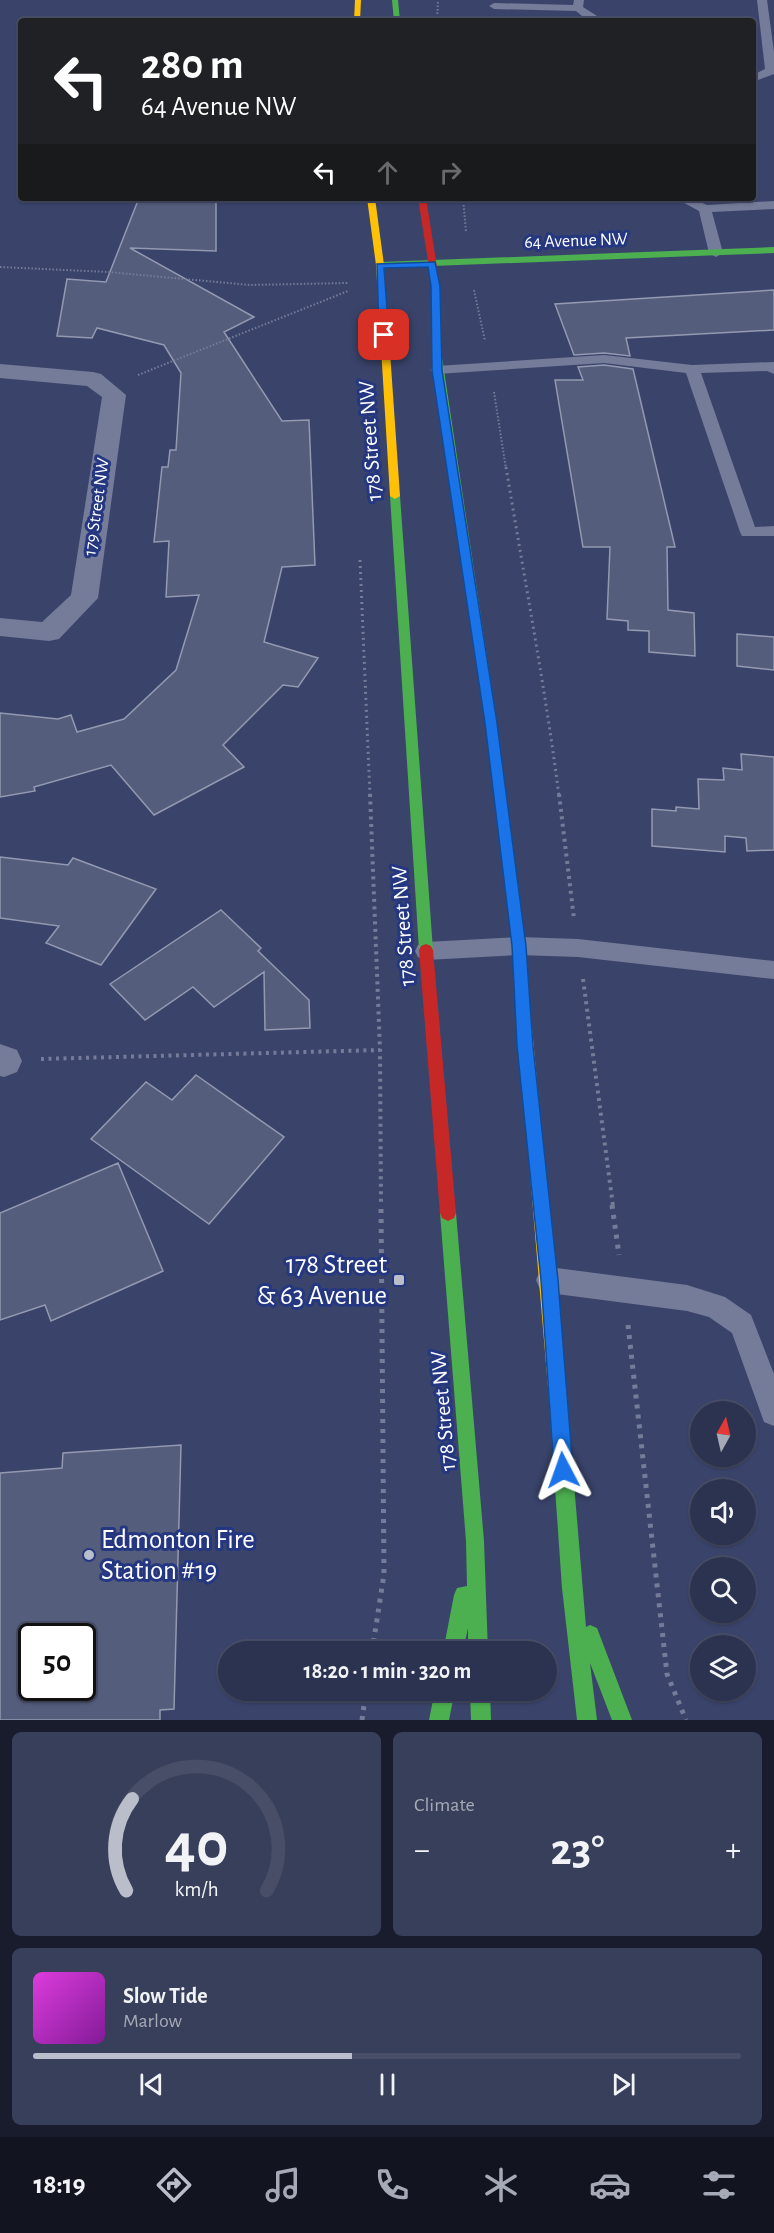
<!DOCTYPE html>
<html lang="en">
<head>
<meta charset="utf-8">
<style>
	:root { --surface:#2c3350; --page:#383f5a; --text:#f1f3f6; --muted:#a6aab7; --line:#484e67; --accent:#babecb }
	body { margin:0; font-family:"Alegreya Sans",sans-serif; background:var(--page); color:var(--text); height:100vh; display:flex; flex-direction:column; font-size:22px; white-space:nowrap }
	* { box-sizing:border-box; margin:0 }
	p { font-size:20px; color:var(--muted) }
	.icon { flex:none; width:33px; height:33px; fill:none; stroke:currentColor; stroke-width:2; stroke-linecap:round; stroke-linejoin:round }
	.map { position:relative; height:1720px; overflow:hidden }
	.panel { display:flex; flex-direction:column; gap:12px; padding:12px; background:#181c2c; flex:1 }
	.panel>* { flex:none }
	.top-card { position:absolute; left:18px; top:18px; width:738px; height:183px; border-radius:6px; box-shadow:0 2px 4px #0004,0 0 0 2px var(--line); background:#202124; color:#fff; overflow:hidden }
	.needle { width:39px; rotate:8deg }
	.tools { position:absolute; left:690px; top:1401px; display:grid; gap:12px }
	.tools a { display:grid; place-items:center; width:66px; height:66px; border-radius:50%; background:var(--surface); box-shadow:0 2px 4px #0004,0 0 0 2px var(--line); font-size:30px }
	.speed { position:absolute; left:18px; top:1623px; display:flex; gap:12px; font-size:30px; font-weight:700; text-align:center }
	.speed>* { display:grid; place-content:center; width:78px; height:78px; border-radius:50%; background:var(--surface); box-shadow:0 2px 4px #0004,0 0 0 2px var(--line); line-height:1 }
	.speed .limit { border:3px solid #111; border-radius:9px; background:#fff; color:#111 }
	.pin { position:absolute; display:grid; place-items:center; width:51px; height:51px; color:#fff; margin:-26px; border-radius:12px; box-shadow:0 3px 9px #0006 }
	.me { position:absolute; width:66px; margin:-33px; rotate:356deg; stroke-linejoin:round; filter:drop-shadow(0 0 4px #0008) }
	.turn { display:flex; align-items:center; gap:21px; height:126px; padding:0 24px; font-size:27px }
	.turn .icon { width:78px; height:78px; stroke-width:2.5 }
	.turn b { display:block; font-size:42px; line-height:51px }
	.lanes { display:flex; align-items:center; height:57px; padding:0 24px; background:#0003; justify-content:center; gap:30px; direction:ltr }
	.lanes .off { opacity:.35 }
	.big { font-size:45px; font-weight:700; line-height:1.1 }
	.panel .widget { flex:1; display:flex; flex-direction:column; justify-content:center; gap:9px; min-width:0; padding:0 21px; border-radius:9px; background:var(--page) }
	.panel .dial { align-items:center; gap:0 }
	.dial svg { height:156px; overflow:visible; fill:none; stroke:var(--line); stroke-width:7; stroke-linecap:round; text-anchor:middle }
	.dial text { fill:var(--text); stroke:none }
	.song { display:flex; align-items:center; gap:18px }
	.cover { width:72px; height:72px; border-radius:9px; background:linear-gradient(135deg,hsl(300 70% 55%),hsl(290 70% 35%)) }
	.played { height:6px; border-radius:3px; background:linear-gradient(90deg,var(--accent) 45%,var(--line) 45%) }
	.keys { display:flex; justify-content:space-around; direction:ltr }
	.heat { display:flex; justify-content:space-between; align-items:center; font-size:33px; direction:ltr }
	.panel .tiles { flex:1; display:grid; gap:12px; grid-template-columns:1fr 1fr }
	.widget:last-child { grid-column:span 2 }
	.trip { position:absolute; left:218px; top:1641px; width:339px; height:60px; border-radius:30px; background:var(--surface); box-shadow:0 2px 4px #0004,0 0 0 2px var(--line); font-weight:700; line-height:60px; text-align:center }
	.dock { display:flex; height:96px; justify-content:space-around; align-items:center; background:#121420; color:var(--muted) }
	.dock .icon { width:42px; height:42px }
	.dock .selected { color:var(--accent) }
	.dock b { font-size:27px; color:var(--text) }
	.map>svg:first-child { display:block }
	.building { fill:#555d7d; stroke:#9399b0; stroke-width:1.5; fill-rule:evenodd }
	.lines { fill:none; stroke-linecap:round; stroke-linejoin:round }
	.path-far3 { stroke:#757c99; stroke-width:2; stroke-dasharray:1.5 2; stroke-linecap:butt }
	.path-far2 { stroke:#757c99; stroke-width:3; stroke-dasharray:2 4; stroke-linecap:butt }
	.path-far1 { stroke:#757c99; stroke-width:4; stroke-dasharray:3 4.5; stroke-linecap:butt }
	.path { stroke:#757c99; stroke-width:5; stroke-dasharray:4 6; stroke-linecap:butt }
	.lane { fill:#757c99; fill-rule:evenodd }
	.street { fill:#757c99; fill-rule:evenodd }
	.fast { fill:#4caf50; fill-rule:evenodd }
	.slow { fill:#ffc107; fill-rule:evenodd }
	.jam { fill:#c62828; fill-rule:evenodd }
	.route { fill:#1a73e8; stroke:#114b97; stroke-width:1.5 }
	.poi-dot { fill:#babecb; stroke:#253780; stroke-width:2 }
	.labels { text-anchor:middle; dominant-baseline:central; stroke-width:6; stroke-linejoin:round; paint-order:stroke }
	.far-street-label { font-size:18px; fill:#fff; stroke:#253780 }
	.street-label { font-size:22px; fill:#fff; stroke:#253780 }
	.near-poi-label { font-size:27px; fill:#fff; stroke:#253780; text-anchor:end }
</style>
</head>
<body>
<div class="map">
<svg width="774" height="1720" viewBox="0 0 774 1720">
	<rect width="100%" height="100%" fill="#3a446b"/>
	<path class="building" d="M139 198H216V251L130 248 254 317 224 332 282 421 309 420 315 565 282 567 264 642 318 658 298 687 283 685 223 745 244 767 154 815 111 765 34 787 35 791 0 797V713L58 719 71 715 77 732 124 719 176 670 199 595 166 597 169 541 154 542 162 467H168L170 450H176L181 373 164 345 97 328 92 338 57 336 67 279 106 282Z
		M774 290V330L626 338 630 356 604 353 574 355 555 304Z
		M604 365 633 369 675 547H667L668 610 694 613 695 656 649 652V631L628 630V621L607 619 610 547H583L555 380H583L578 367Z
		M737 634 774 637V670L737 666Z
		M741 754 774 757V850L747 851 746 838 725 836V852L652 846V809L676 811V807L699 809 698 779 724 780 723 768 742 770Z
		M0 857 68 865 73 858 156 889 101 965 46 943 59 926 0 918Z
		M221 910 261 948 258 951 309 1000 310 1028 265 1030 264 972 214 1007 193 987 145 1020 110 984Z
		M196 1075 284 1137 209 1224 91 1139 146 1082 172 1100Z
		M118 1163 163 1271 51 1321 45 1305 0 1320V1213Z
		M181 1445 174 1709 160 1710V1720H0V1473L62 1468 63 1453ZM32 1636H82V1688H32Z"/>
	<g class="lines">
		<path class="path-far3" d="M437 21 438 0
			M463 198 466 232
			M0 267 108 272 250 285 348 283
			M474 290 485 341
			M138 375 348 291
			M494 392 506 469"/>
		<path class="path-far2" d="M506 467C524 577 545 686 559 796
			M360 560 370 796"/>
		<path class="path-far1" d="M370 794 380 1050 381 1206
			M559 794 574 919
			M583 979 613 1206
			M41 1059 380 1050"/>
		<path class="path" d="M612 1205 619 1255
			M628 1325 667 1674 686 1720
			M372 1652 384 1574 381 1205
			M362 1720 366 1690"/>
		<path class="lane" d="M574 0H584L583 7 597 16 598 21H588L576 11 494 9 489 6 494 3 573 5Z
			M757 0H767L774 52V74L753 82V75L765 69Z
			M675 198H691L707 205 774 201V209L712 212 723 253 716 257 709 253 699 211Z
			M604 355 692 365 774 362V374L767 371 701 373 755 527 774 526V536H742L740 532 686 373 604 363 437 374 430 370 437 366Z
			M519 937 578 939 774 961V979L578 957 519 955 426 960 418 957 415 951 418 945 426 942Z
			M549 1267 687 1285 725 1297 751 1315 774 1374V1426L764 1422 732 1333 709 1317 687 1311 549 1293 540 1289 536 1280 540 1271Z"/>
		<path class="street" d="M0 364 93 372 101 374 126 395 98 598 59 639 49 641 0 636V618L42 622 71 595 102 397 87 386 0 378Z
			M0 1044 17 1050 22 1061 17 1072 4 1077 0 1076Z"/>
		<path class="fast" d="M392 0H398L400 21H394Z
			M774 247V253L380 268 376 265 380 262Z
			M437 354 442 357 497 723 526 946 529 996 527 1000 522 1002 517 1000 515 996 512 946 485 723 432 357Z
			M395 493 400 496 433 950 431 954H421L419 950 390 496Z
			M448 1205 454 1208 456 1213 484 1541 488 1652H468V1628L463 1652H443L454 1595 457 1588 467 1586 466 1541 440 1213 442 1208Z
			M557 1379 563 1382 566 1388 586 1627 590 1625 597 1628 632 1720H612L590 1663 597 1720H577L562 1588 548 1388 551 1382Z
			M435 1690H455L449 1720H429Z
			M470 1690H490L491 1720H471Z"/>
		<path class="slow" d="M355 0H361L360 21H354Z
			M367 198H375L384 265 400 496 395 499 390 496 376 265Z
			M522 990 527 992 529 996 566 1388 563 1394 557 1397 551 1394 548 1388 515 996 517 992Z"/>
		<path class="jam" d="M418 198H426L440 286 442 357 437 360 432 357V286Z
			M426 944 431 946 433 950 456 1213 454 1218 448 1221 442 1218 440 1213 419 950 421 946Z"/>
	</g>
	<path class="route" d="M435 262 440 286 442 370 497 723 526 946 533 1046 558 1280 573 1470 570 1476 563 1479 557 1476 554 1470 541 1280 517 1046 512 946 485 723 432 370 431 286 428 267 384 268 389 335 384 338 379 335 377 264Z"/>
	<g class="poi-dot">
		<rect x="393" y="1274" width="12" height="12" rx="3"/>
		<circle cx="89" cy="1555" r="6"/>
	</g>
	<g class="labels">
		<g class="far-street-label">
			<text transform="translate(576 241) rotate(-2)">64 Avenue NW</text>
			<text transform="translate(97 507) rotate(-82)">179 Street NW</text>
		</g>
		<g class="street-label">
			<text transform="translate(370 441) rotate(-94)">178 Street NW</text>
			<text transform="translate(403 926) rotate(-94)">178 Street NW</text>
			<text transform="translate(443 1411) rotate(-95)">178 Street NW</text>
		</g>
		<g class="near-poi-label">
			<text x="387" y="1264">178 Street<tspan x="387" dy="31">&amp; 63 Avenue</tspan></text>
			<text x="101" y="1539" text-anchor="start">Edmonton Fire<tspan x="101" dy="31">Station #19</tspan></text>
		</g>
	</g>
</svg>
<div class="tools">
<a><svg class="needle" viewBox="-14 -14 28 28"><path d="M0-13l5 13h-10z" fill="#e53935"/><path d="M0 13l5-13h-10z" fill="#a6aab7"/></svg></a>
<a><svg class="icon" aria-label="sound" viewBox="0 0 24 24"><path d="M4 9h4l5-4v14l-5-4H4zM17 9q2 3 0 6"/></svg></a>
<a><svg class="icon" aria-label="search" viewBox="0 0 24 24"><circle cx="10" cy="10" r="6"/><path d="M15 15l6 6"/></svg></a>
<a><svg class="icon" aria-label="layers" viewBox="0 0 24 24"><path d="M12 4l9 5-9 5-9-5zM3 14l9 5 9-5"/></svg></a>
</div>
<div class="speed"><div class="limit">50</div></div>
<div class="pin" style="left:384px;top:335px;background:#d93025"><svg class="icon" aria-label="arrive" viewBox="0 0 24 24"><path d="M6 21V4h12l-3 4 3 4H6"/></svg></div>
<svg class="me" style="left:563px;top:1470px" viewBox="-20 -20 40 40"><path d="M0-17L14 15 0 8-14 15z" fill="#1a73e8" stroke="#fff" stroke-width="4"/></svg>
<div class="trip">18:20 · 1 min · 320 m</div>
<div class="top-card">
<div class="turn"><svg class="icon" aria-label="left" viewBox="0 0 24 24"><path d="M17 20v-9H6M10 6l-5 5 5 5"/></svg><div><b>280 m</b>64 Avenue NW</div></div>
<div class="lanes"><svg class="icon" aria-label="left" viewBox="0 0 24 24"><path d="M17 20v-9H6M10 6l-5 5 5 5"/></svg><svg class="icon off" aria-label="ahead" viewBox="0 0 24 24"><path d="M12 20V5M6 11l6-6 6 6"/></svg><svg class="icon off" aria-label="right" viewBox="0 0 24 24"><path d="M7 20v-9h11M14 6l5 5-5 5"/></svg></div>
</div>
</div>
<section class="panel">
<div class="tiles">
<div class="widget dial"><svg viewBox="0 0 100 80">
<path d="M14 69A42 42 0 1 1 86 69"/>
<path d="M14 69A42 42 0 0 1 17 22" stroke="#babecb"/>
<text x="50" y="56" font-size="32" font-weight="700">40</text>
<text x="50" y="72" font-size="11">km/h</text>
</svg></div>
<div class="widget"><p>Climate</p>
<div class="heat"><a>−</a><b class="big">23°</b><a>+</a></div>
</div>
<div class="widget">
<div class="song"><i class="cover"></i><div><b>Slow Tide</b><p>Marlow</p></div></div>
<div class="played"></div>
<div class="keys"><svg class="icon" aria-label="previous" viewBox="0 0 24 24"><path d="M18 5L8 12l10 7zM5 5v14"/></svg><svg class="icon" aria-label="pause" viewBox="0 0 24 24"><path d="M8 5v14M16 5v14"/></svg><svg class="icon" aria-label="next" viewBox="0 0 24 24"><path d="M6 5l10 7-10 7zM19 5v14"/></svg></div>
</div>
</div>
</section>
<nav class="dock">
<b>18:19</b>
<svg class="icon selected" aria-label="directions" viewBox="0 0 24 24"><path d="M12 3l9 9-9 9-9-9zM9 14v-3h6M13 9l2 2-2 2"/></svg>
<svg class="icon" aria-label="music" viewBox="0 0 24 24"><path d="M9 18V5l10-2v13"/><circle cx="6" cy="18" r="3"/><circle cx="16" cy="16" r="3"/></svg>
<svg class="icon" aria-label="phone" viewBox="0 0 24 24"><path d="M5 4h4l2 5-3 2q2 4 5 5l2-3 5 2v4C11 20 4 13 5 4z"/></svg>
<svg class="icon" aria-label="climate" viewBox="0 0 24 24"><path d="M12 3v18M4 7l16 10M4 17L20 7"/></svg>
<svg class="icon" aria-label="car" viewBox="0 0 24 24"><path d="M5 17H2v-5l4-1 3-4h7l3 4 3 1v5h-3M9 17h6M6 11h13"/><circle cx="7" cy="17" r="2"/><circle cx="17" cy="17" r="2"/></svg>
<svg class="icon" aria-label="filters" viewBox="0 0 24 24"><path d="M4 7h16M4 17h16"/><circle cx="9" cy="7" r="2"/><circle cx="15" cy="17" r="2"/></svg>
</nav>
</body>
</html>
